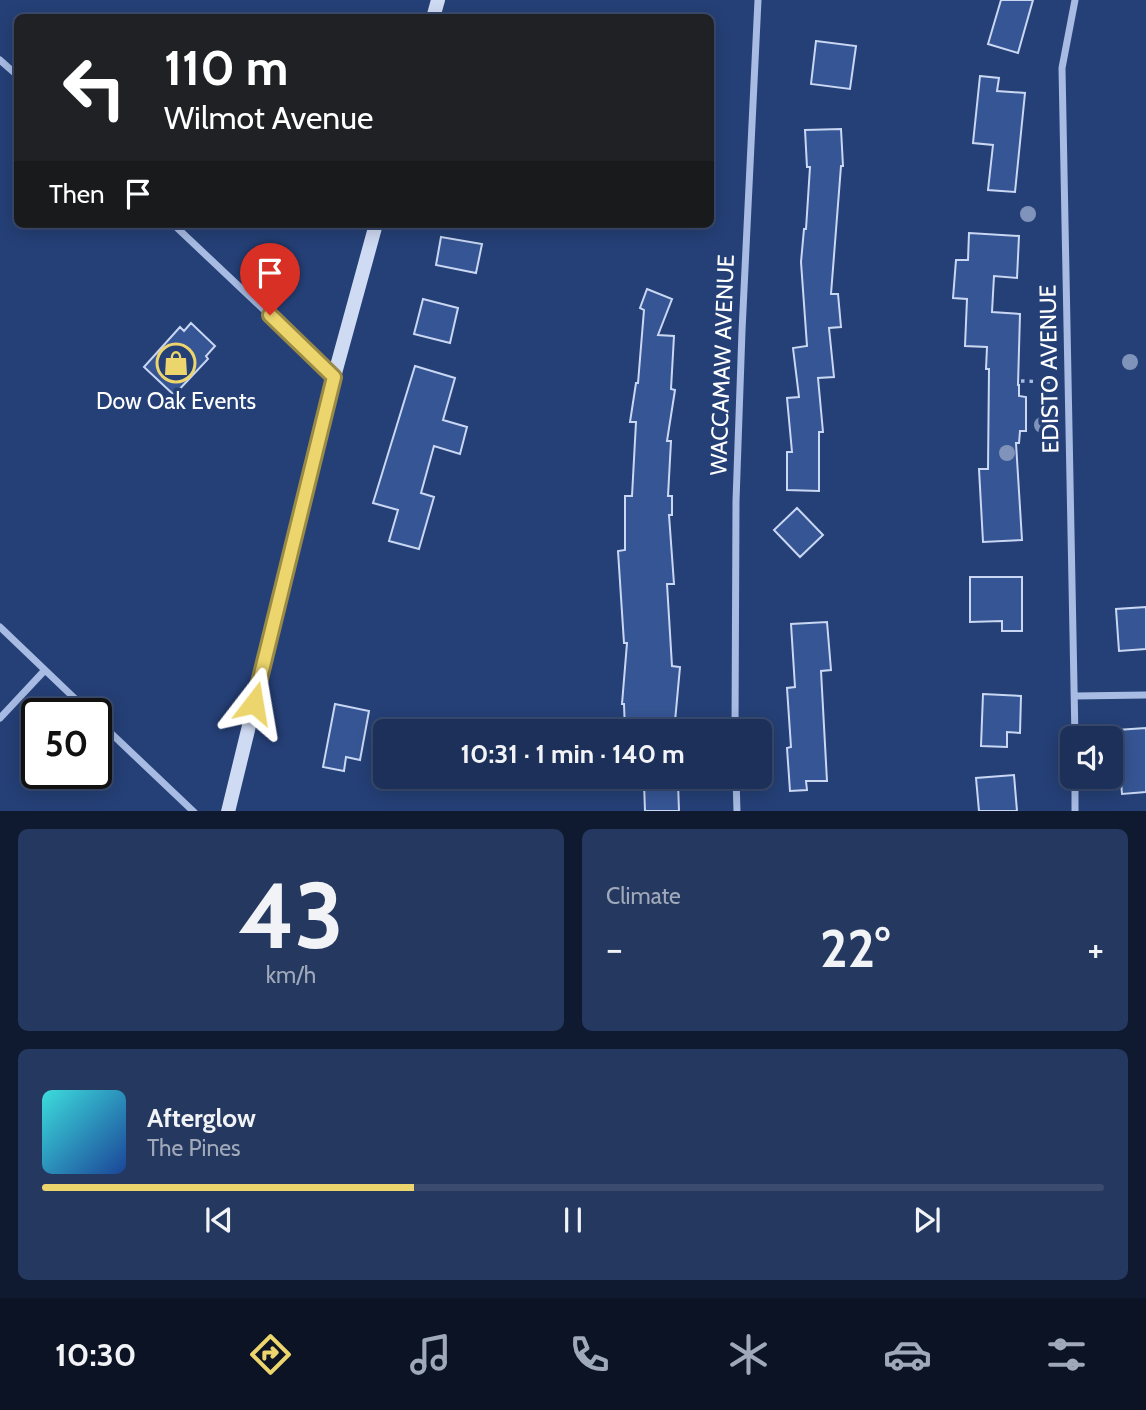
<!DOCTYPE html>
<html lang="en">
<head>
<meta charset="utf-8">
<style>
	:root { --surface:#1c3059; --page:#25385f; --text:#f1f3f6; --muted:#a0a9ba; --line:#3a4b6f; --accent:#ecd56c }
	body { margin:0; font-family:Cabin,sans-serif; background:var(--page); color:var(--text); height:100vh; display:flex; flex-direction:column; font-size:26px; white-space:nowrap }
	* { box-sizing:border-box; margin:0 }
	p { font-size:23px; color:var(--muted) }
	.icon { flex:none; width:38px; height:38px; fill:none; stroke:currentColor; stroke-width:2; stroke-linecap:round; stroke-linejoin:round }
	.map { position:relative; height:811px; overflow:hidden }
	.details { display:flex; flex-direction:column; gap:18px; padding:18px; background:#0f1a31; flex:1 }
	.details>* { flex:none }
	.hud { position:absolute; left:14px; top:14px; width:700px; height:214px; border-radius:10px; box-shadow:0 4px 18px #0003,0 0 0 2px var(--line); background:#202124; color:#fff; overflow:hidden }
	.tools { position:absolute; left:1060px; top:726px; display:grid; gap:14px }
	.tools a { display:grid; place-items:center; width:63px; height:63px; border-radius:10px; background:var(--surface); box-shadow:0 4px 18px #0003,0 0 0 2px var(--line); font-size:35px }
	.speed { position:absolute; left:21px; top:698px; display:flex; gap:14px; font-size:35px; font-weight:700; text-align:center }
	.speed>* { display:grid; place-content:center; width:91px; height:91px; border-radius:50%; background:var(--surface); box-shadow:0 4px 18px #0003,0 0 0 2px var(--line); line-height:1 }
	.speed .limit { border:4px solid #111; border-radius:10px; background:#fff; color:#111 }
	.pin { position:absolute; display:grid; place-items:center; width:60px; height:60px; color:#fff; margin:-72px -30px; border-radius:50% 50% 50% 0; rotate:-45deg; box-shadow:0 0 7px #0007 }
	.pin .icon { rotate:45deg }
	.me { position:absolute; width:77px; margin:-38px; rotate:14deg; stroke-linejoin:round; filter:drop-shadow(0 0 5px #0008) }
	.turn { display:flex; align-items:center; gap:24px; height:147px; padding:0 35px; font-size:32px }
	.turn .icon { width:91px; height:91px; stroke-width:2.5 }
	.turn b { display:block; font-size:49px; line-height:60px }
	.then { display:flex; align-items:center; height:66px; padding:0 35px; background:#0003; gap:14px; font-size:26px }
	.big { font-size:52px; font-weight:800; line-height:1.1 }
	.details .tile { flex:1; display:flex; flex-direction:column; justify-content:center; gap:10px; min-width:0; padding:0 24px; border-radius:10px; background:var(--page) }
	.details .dial { align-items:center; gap:0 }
	.dial b { font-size:91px; line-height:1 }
	.song { display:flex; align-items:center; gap:21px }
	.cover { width:84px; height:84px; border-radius:10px; background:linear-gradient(135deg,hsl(180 70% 55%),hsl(220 70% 35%)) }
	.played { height:7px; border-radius:4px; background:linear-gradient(90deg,var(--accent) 35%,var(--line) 35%) }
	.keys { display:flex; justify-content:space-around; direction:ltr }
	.heat { display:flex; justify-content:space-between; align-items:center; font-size:38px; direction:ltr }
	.details .tiles { flex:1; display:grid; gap:18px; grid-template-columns:1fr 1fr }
	.tile:last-child { grid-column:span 2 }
	.trip { position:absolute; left:373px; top:719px; width:399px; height:70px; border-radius:10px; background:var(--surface); box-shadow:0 4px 18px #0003,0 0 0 2px var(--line); font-weight:800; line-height:70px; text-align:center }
	.tab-bar { display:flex; height:112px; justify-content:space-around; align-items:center; background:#0b1324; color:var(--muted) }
	.tab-bar .icon { width:49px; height:49px }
	.tab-bar .on { color:var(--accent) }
	.tab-bar b { font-size:32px; color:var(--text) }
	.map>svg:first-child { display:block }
	.building { fill:#365594; stroke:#c9d7f2; stroke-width:2 }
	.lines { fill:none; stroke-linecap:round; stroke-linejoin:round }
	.path { stroke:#a7bbe3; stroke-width:3.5; stroke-dasharray:3.5 5; stroke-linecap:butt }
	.street { stroke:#a7bbe3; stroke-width:7 }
	.secondary { stroke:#cfdbf3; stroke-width:14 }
	.tree { fill:#7f93bb }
	.route-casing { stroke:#998a46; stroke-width:18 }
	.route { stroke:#ecd56c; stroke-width:12 }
	.labels { text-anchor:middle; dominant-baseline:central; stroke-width:7; stroke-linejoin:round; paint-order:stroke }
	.street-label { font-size:23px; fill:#fff; stroke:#254077 }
	.poi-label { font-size:23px; fill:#fff; stroke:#254077 }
</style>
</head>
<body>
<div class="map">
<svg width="1146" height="812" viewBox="0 0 1146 812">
	<rect width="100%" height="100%" fill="#254077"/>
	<path class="building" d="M1001 0H1033L1018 53 988 44Z
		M816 41 856 46 850 89 811 84Z
		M980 76 999 78 997 91 1025 93 1015 192 988 190 993 145 973 143Z
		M841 129 843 166H841L831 294H838L841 327 829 328 834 377 818 378 823 432H819V491L787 490V452H792L787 398 799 397 793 348 807 346 801 262 804 229H806L810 167H807L805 130Z
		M969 233 1019 236 1017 278 994 276 992 312 1020 314 1018 385H1019V396L1026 397V431H1020L1019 443H1016L1022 540 983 542 979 469H988L989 369H986L987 347 965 346 967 299 953 298 956 260H968Z
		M441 237 482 244 476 273 436 265Z
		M647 289 672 299 658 335 674 336 671 389 675 390 667 441H671L668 496H672V515H669L674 584H667L672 666 680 667 674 732H625L624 704H622L627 643H624L618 551 625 550V496H632L636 422H630L636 383H638L644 310 640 308Z
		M423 299 458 308 450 343 414 334Z
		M191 323 215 346 206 356 208 359 174 395 144 367 180 327 184 331Z
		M415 366 455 378 443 420 467 427 460 454 434 446 421 493 434 497 419 549 389 541 398 510 373 503Z
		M797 508 823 535 800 557 774 530Z
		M970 577H1022V631H1002V621L970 622Z
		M1146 607V649L1119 651 1116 609Z
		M827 622 831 670 821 671 827 781H806L807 790 790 791 787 748 791 747 787 688 795 687 791 624Z
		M983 694 1021 696 1020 733 1007 732V747L981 746Z
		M335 704 369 711 360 760 346 757 344 771 323 767Z
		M1146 728V792L1122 794 1117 730Z
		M1014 775 1017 811H979L976 778Z
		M678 782 679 811H645L644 783Z"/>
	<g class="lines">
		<path class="path" d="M1021 381 1053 382"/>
		<path class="street" d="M1075 0 1062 68 1075 738
			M0 60 18 76
			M173 224 334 376
			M0 627 91 714
			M1075 696 1146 695
			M0 718 45 670
			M96 719 194 812
			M735 732 736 501 742 331 758 0
			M736 777 737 812
			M1075 777V812"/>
		<path class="secondary" d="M433 18 438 0
			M228 812 334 377 376 224"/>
	</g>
	<g class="tree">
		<circle cx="1028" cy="214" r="8"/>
		<circle cx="1130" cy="362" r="8"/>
		<circle cx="1042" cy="425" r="8"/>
		<circle cx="1007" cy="453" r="8"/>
	</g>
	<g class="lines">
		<defs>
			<path id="route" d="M254 703 334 377 270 315"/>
		</defs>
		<use href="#route" class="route-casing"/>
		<use href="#route" class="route"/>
	</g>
	<defs>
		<symbol id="shop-ring" viewBox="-11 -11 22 22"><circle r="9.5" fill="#254077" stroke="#ecd56c" stroke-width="1.5"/><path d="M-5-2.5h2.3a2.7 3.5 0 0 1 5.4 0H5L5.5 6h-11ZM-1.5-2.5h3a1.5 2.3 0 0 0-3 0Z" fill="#ecd56c"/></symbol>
	</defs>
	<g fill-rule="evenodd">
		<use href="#shop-ring" x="154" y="341" width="44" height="44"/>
	</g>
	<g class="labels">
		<g class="street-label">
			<text transform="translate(722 365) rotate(-88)">WACCAMAW AVENUE</text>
			<text transform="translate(1049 369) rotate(-91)">EDISTO AVENUE</text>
		</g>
		<g class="poi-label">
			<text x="176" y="401">Dow Oak Events</text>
		</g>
	</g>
</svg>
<div class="tools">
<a><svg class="icon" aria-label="sound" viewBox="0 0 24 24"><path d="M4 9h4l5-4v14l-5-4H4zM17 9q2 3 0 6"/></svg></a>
</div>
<div class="speed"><div class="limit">50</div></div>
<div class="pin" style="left:270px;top:315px;background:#d93025"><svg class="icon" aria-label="arrive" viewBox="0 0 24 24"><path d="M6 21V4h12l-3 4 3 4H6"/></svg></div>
<svg class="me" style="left:254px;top:703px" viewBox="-20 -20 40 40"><path d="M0-17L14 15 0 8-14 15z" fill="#ecd56c" stroke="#fff" stroke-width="4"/></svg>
<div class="trip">10:31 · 1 min · 140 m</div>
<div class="hud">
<div class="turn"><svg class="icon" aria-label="left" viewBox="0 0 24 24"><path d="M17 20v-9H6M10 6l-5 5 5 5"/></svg><div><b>110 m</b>Wilmot Avenue</div></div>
<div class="then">Then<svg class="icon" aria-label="arrive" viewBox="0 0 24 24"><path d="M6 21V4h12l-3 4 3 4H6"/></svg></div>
</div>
</div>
<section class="details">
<div class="tiles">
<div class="tile dial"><b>43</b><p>km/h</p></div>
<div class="tile"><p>Climate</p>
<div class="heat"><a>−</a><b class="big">22°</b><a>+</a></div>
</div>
<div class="tile">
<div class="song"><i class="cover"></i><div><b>Afterglow</b><p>The Pines</p></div></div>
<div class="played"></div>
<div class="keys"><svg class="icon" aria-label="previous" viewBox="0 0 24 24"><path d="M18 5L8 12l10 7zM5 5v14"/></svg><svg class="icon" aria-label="pause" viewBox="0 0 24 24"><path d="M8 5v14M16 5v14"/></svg><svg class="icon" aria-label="next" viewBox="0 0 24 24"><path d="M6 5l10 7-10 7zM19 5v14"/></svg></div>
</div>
</div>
</section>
<nav class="tab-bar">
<b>10:30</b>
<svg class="icon on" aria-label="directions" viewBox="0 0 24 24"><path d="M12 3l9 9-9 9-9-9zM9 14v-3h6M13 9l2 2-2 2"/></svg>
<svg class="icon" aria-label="music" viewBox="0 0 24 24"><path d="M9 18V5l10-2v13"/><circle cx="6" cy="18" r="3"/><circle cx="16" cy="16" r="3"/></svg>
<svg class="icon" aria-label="phone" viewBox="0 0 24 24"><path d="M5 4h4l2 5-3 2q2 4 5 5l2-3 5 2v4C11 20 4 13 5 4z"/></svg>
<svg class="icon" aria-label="climate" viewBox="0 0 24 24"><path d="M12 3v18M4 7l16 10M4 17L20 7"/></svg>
<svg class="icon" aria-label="car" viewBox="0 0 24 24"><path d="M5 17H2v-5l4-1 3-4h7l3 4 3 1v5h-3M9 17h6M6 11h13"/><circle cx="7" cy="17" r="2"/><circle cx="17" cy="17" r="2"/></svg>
<svg class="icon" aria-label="filters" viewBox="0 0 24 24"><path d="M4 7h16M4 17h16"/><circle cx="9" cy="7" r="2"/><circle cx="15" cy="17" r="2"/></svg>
</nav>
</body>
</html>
